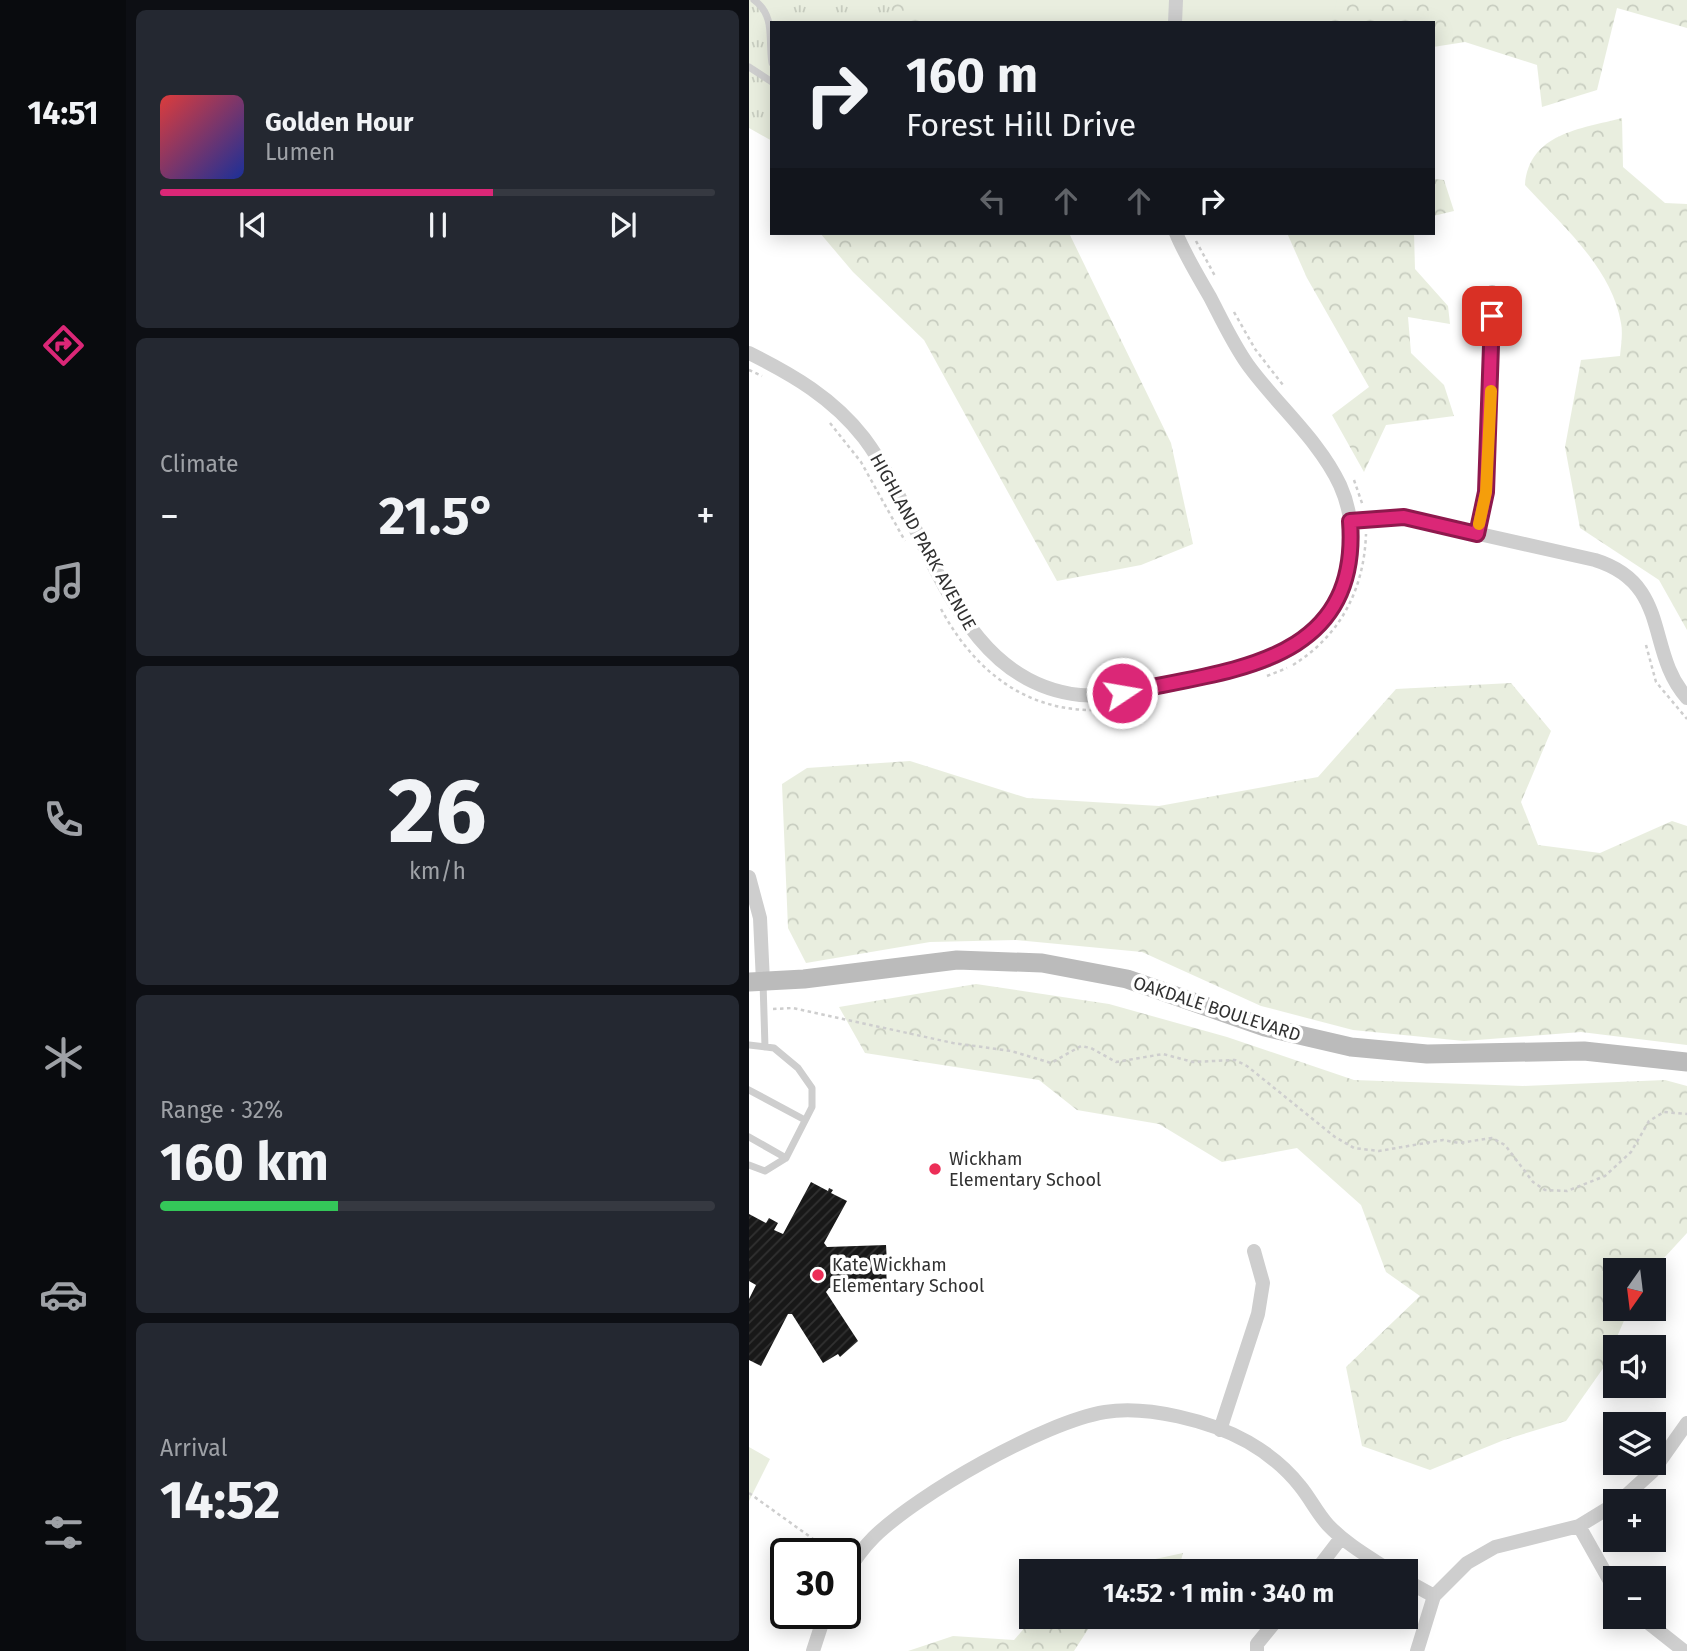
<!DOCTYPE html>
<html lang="en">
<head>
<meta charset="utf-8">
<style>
	:root { --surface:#171b24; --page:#242831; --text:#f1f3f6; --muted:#9ea1a6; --line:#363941; --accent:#db2777 }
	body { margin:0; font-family:"Fira Sans",sans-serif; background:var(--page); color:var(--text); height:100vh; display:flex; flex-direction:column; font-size:26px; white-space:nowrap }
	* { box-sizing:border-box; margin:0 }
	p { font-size:23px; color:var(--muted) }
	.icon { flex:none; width:38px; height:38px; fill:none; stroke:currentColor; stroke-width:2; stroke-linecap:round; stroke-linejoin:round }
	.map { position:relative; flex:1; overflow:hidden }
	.drawer { display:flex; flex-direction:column; gap:10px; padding:10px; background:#0d0f14; width:623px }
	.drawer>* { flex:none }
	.banner { position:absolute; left:21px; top:21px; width:665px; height:214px; border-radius:0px; box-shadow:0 4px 18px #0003; background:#171b24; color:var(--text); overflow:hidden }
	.needle { width:46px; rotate:194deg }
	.controls { position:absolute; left:854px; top:1258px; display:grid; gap:14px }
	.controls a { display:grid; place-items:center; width:63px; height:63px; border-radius:0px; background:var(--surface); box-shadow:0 4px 18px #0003; font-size:35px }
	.speed { position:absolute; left:21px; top:1538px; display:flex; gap:14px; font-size:35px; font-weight:700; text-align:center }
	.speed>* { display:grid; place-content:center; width:91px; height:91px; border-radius:50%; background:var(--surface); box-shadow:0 4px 18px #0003; line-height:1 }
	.speed .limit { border:4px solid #111; border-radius:10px; background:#fff; color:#111 }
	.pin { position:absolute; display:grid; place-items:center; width:60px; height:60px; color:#fff; margin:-30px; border-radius:14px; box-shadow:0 4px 10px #0006 }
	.me { position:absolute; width:77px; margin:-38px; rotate:78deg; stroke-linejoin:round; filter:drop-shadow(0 0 5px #0008) }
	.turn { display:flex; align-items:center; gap:24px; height:147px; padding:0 21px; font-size:32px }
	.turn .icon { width:91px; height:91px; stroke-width:2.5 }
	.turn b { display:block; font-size:49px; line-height:60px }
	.lanes { display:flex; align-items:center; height:66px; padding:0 21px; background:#0003; justify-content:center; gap:35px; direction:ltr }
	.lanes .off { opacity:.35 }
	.big { font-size:52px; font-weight:700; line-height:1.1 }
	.drawer .widget { flex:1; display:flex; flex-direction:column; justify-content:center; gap:10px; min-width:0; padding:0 24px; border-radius:10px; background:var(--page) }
	.drawer .dial { align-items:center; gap:0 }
	.dial b { font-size:91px; line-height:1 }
	.song { display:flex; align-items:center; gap:21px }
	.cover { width:84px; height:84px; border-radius:10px; background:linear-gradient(135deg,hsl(0 70% 55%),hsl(230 70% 35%)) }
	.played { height:7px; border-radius:4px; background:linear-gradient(90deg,var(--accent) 60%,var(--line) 60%) }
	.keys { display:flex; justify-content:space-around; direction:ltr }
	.heat { display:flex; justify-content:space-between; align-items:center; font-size:38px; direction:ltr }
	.charge { height:10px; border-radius:5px; background:linear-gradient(90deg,#34c759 32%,var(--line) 0) }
	.trip { position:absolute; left:270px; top:1559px; width:399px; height:70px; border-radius:0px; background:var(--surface); box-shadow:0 4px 18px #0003; font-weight:700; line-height:70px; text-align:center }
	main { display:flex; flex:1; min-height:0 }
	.tabs { display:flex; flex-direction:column; width:126px; justify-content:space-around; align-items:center; background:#090b0e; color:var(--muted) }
	.tabs .icon { width:49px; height:49px }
	.tabs .selected { color:var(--accent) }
	.tabs b { font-size:32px; color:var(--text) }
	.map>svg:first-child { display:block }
	.grass { fill:url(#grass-tufts) }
	.forest { fill:url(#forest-crowns) }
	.park { fill:#e9eedf }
	.building { fill:url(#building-hatch) }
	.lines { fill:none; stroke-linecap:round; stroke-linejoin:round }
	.path { stroke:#cecece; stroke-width:2.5; stroke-dasharray:3.5 3.5; stroke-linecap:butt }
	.service { stroke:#cecece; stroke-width:7 }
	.minor { stroke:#cecece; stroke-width:14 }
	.secondary { stroke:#bbb; stroke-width:19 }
	.route-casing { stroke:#8e194d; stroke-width:18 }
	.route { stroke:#db2777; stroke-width:12 }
	.slow { stroke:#f59e0b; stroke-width:12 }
	.poi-dot { fill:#ec2e57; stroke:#fff; stroke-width:2.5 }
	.labels { text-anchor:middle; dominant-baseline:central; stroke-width:7; stroke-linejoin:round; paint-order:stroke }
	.street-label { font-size:18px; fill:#313131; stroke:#fff }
	.poi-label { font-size:18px; fill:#313131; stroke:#fff; text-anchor:start }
</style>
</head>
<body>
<main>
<nav class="tabs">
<b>14:51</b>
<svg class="icon selected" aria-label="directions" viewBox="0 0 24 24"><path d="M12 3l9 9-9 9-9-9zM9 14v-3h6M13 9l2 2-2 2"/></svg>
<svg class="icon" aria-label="music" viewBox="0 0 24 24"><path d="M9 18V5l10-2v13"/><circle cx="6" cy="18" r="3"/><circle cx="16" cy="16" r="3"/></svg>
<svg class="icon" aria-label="phone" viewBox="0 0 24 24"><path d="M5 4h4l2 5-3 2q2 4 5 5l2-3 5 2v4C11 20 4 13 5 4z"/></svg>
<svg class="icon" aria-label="climate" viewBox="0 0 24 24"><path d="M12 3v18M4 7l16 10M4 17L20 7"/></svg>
<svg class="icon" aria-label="car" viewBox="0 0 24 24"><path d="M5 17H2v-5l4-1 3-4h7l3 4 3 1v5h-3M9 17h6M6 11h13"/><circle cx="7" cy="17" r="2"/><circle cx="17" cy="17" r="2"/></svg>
<svg class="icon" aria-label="filters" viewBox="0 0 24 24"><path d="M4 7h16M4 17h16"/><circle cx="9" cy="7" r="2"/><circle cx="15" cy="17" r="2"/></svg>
</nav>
<section class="drawer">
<div class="widget">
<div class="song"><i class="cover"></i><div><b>Golden Hour</b><p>Lumen</p></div></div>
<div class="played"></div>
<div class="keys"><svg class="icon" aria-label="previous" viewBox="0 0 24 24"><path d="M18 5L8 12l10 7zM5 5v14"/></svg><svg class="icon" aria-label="pause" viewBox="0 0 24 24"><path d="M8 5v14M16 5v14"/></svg><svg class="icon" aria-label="next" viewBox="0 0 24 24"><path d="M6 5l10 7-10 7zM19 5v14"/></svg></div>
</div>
<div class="widget"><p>Climate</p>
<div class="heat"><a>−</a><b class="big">21.5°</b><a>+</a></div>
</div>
<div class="widget dial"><b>26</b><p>km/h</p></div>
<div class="widget"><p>Range · 32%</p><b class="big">160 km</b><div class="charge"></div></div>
<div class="widget"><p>Arrival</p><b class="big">14:52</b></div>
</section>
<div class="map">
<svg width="938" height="1651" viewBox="0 0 938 1651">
	<defs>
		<pattern id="grass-tufts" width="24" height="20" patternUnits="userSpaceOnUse" patternTransform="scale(1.75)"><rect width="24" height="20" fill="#e9eedf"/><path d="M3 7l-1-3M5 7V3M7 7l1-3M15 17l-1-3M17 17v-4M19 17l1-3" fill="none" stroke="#c8cdc0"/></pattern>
		<pattern id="forest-crowns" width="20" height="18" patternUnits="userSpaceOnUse" patternTransform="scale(1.75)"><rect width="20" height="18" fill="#e9eedf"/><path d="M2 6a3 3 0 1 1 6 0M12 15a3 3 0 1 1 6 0" fill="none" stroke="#c8cdc0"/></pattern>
		<pattern id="building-hatch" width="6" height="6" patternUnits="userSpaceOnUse" patternTransform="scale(1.75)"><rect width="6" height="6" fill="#181818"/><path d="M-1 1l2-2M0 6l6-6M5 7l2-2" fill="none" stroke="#313131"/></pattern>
	</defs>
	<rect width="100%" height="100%" fill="#fff"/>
	<path class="grass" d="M0 0H154L169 23H23V141L0 128Z"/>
	<path class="forest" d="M138 0H207L260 23H146Z
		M491 0H938V28L868 8 848 90 793 107 788 65 716 42 684 47V23H572Z
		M873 118 874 167 916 203 938 204V630L910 580 831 528 816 447 832 360 871 356C872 346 874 333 872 323 863 268 812 224 776 185 780 133 832 129 873 118Z
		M684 179 695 180 705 211 684 216Z
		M71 233H320L422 443 444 544 392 565 308 581 175 340 104 272Z
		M538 233H665L666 269 699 306 701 324 659 317 662 353 695 385 705 416 637 425 615 472 583 415 620 387 558 278Z
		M762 683 802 731 772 802 789 845 851 853 923 821 938 826V1045L832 1032 715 1041 604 1030 512 1006 393 952 267 940 181 942 57 963 39 928 33 784 58 768 161 761 278 798 410 806 569 777 647 689Z
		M227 984 360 1004 478 1037 605 1080 774 1086 916 1080 938 1086V1233L904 1270H866V1309H880L855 1367 817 1421 755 1440 681 1470 613 1446 597 1367 671 1296 637 1272 612 1205 548 1148 473 1162 410 1124 328 1110 290 1080 116 1053 90 1007Z
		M434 1553 429 1571H351Z
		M285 1617H347L325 1651H159L204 1636 265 1640Z"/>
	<path class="park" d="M172 0H588L582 23H206L170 13Z
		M0 1447 21 1459 0 1501Z"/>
	<path class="building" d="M62 1182 79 1191 80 1188 84 1190 82 1193 98 1201 75 1243 78 1247 137 1245 138 1263H141V1268H137L138 1286 80 1288 77 1292 109 1341 91 1357 89 1354 74 1363 43 1314H39L12 1366 0 1360V1299L7 1285 0 1281V1214L17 1223 20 1218 29 1223 25 1230 34 1234Z"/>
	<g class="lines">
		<path class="path" d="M447 241 466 276
			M485 312 506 349 534 385
			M0 370 13 376
			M81 423 112 462 156 541
			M605 480 614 506
			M192 609C230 679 289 720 372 708
			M897 645 907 682 938 719
			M544 665C592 635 615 589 617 534
			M518 676 538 668
			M24 1009 44 1008 204 1043 262 1051 302 1063 332 1046 342 1048 367 1062 414 1054 444 1062 486 1060 498 1066 586 1137 605 1148 630 1151 694 1140 710 1143 743 1138 756 1145 784 1182 796 1190 818 1191 856 1176 882 1152 900 1121 915 1112 938 1114
			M0 1493 85 1554"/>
		<path class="service" d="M5 0C27 16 19 40 23 63
			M0 67 23 82
			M14 982 16 1047
			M0 1045 25 1048 49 1068 63 1088V1107L37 1158 16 1171 0 1165
			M0 1090 56 1120
			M0 1137 37 1158"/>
		<path class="minor" d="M426 23 427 0
			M0 353C44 375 84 398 115 438 180 524 204 682 331 695 373 699 465 676 508 664 584 642 623 556 591 485 570 440 528 405 499 365 484 344 473 320 461 297 449 276 436 255 427 233
			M601 521 655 517 846 560C923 584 896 651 938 698
			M728 534 737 492 743 292
			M0 877 11 918 14 982
			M471 1430 509 1314 514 1283 505 1251
			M870 1502 904 1471 938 1423
			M830 1526 866 1590
			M566 1572 592 1538
			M96 1575C104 1562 114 1548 125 1537 169 1494 295 1422 356 1412 398 1405 462 1421 499 1442 518 1453 537 1468 551 1486 561 1498 568 1513 579 1525 597 1544 620 1557 643 1572
			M656 1580 685 1596
			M892 1617 935 1651
			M64 1651 76 1614
			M508 1651V1644L530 1617
			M668 1651 685 1596 718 1563 746 1547 830 1526 866 1504"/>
		<path class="secondary" d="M0 982 55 979 208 960 293 963 378 979 516 1027 602 1047 678 1054 835 1051 938 1062"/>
	</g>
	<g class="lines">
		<defs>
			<path id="route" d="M373 693C478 670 612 666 601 521L655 517 728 534 737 492 743 316"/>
		</defs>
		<use href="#route" class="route-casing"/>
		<use href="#route" class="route"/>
		<path class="slow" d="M730 524 737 492 742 391"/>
	</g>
	<g class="poi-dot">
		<circle cx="186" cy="1169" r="7"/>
		<circle cx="69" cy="1275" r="7"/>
	</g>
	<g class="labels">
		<g class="street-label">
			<text transform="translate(174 542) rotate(61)">HIGHLAND PARK AVENUE</text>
			<text transform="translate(468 1009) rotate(18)">OAKDALE BOULEVARD</text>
		</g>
		<g class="poi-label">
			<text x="200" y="1159">Wickham<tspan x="200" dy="21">Elementary School</tspan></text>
			<text x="83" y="1265">Kate Wickham<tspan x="83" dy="21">Elementary School</tspan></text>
		</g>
	</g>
</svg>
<div class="controls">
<a><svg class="needle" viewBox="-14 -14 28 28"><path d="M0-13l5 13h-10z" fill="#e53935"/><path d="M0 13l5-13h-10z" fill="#9ea1a6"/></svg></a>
<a><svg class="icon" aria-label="sound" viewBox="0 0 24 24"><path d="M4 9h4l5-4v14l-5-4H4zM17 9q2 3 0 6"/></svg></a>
<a><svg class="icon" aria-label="layers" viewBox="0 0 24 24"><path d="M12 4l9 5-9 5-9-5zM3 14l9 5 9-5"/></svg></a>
<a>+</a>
<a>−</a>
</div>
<div class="speed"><div class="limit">30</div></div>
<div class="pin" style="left:743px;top:316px;background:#d93025"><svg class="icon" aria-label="arrive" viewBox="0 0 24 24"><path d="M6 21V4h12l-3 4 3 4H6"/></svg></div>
<svg class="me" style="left:373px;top:693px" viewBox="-20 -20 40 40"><circle r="17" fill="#db2777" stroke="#fff" stroke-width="3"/><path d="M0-11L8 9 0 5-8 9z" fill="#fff"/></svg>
<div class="trip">14:52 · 1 min · 340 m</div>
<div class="banner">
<div class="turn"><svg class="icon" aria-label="right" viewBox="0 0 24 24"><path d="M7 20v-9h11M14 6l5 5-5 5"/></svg><div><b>160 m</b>Forest Hill Drive</div></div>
<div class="lanes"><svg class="icon off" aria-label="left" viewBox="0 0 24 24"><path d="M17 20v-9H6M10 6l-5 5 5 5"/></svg><svg class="icon off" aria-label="ahead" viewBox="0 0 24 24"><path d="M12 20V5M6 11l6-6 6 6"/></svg><svg class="icon off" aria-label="ahead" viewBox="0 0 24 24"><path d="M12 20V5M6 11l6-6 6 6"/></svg><svg class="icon" aria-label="right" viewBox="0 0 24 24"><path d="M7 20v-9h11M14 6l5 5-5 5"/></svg></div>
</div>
</div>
</main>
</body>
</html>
